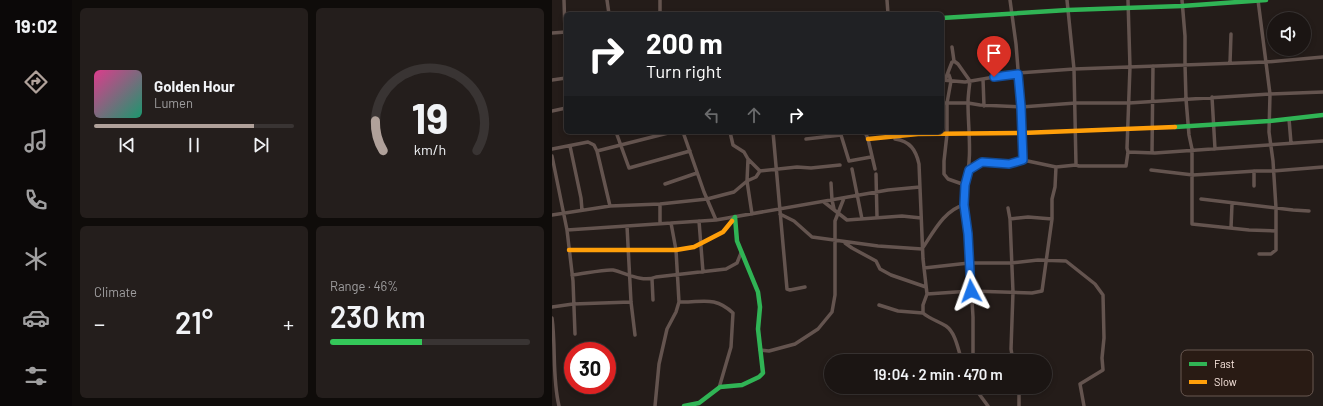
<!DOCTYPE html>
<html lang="en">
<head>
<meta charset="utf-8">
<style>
	:root { --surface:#1b1513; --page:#241e1c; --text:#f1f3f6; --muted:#a09fa0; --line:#393433; --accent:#b0a19a }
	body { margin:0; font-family:Barlow,sans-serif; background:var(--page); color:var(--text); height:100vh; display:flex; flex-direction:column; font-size:15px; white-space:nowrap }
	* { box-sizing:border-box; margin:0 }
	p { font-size:13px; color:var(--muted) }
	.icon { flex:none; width:22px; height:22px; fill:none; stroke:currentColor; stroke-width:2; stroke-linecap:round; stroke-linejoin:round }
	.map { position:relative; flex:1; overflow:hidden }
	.sheet { display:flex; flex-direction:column; gap:8px; padding:8px; background:#0f0c0a; width:480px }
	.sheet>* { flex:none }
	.top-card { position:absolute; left:12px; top:12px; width:380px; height:122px; border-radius:6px; box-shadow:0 2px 6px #0003,0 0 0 1px var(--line); background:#202124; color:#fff; overflow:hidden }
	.controls { position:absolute; left:715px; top:12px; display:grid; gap:8px }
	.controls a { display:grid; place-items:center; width:44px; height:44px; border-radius:50%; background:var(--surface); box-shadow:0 2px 6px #0003,0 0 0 1px var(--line); font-size:20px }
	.speed { position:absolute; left:12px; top:342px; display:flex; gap:8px; font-size:20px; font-weight:700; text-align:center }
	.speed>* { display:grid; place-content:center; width:52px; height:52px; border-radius:50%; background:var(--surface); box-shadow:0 2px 6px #0003,0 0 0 1px var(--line); line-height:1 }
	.speed .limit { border:6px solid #d22; background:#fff; color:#111 }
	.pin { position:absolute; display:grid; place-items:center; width:34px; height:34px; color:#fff; margin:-41px -17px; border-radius:50% 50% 50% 0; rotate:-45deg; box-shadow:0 0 4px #0007 }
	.pin .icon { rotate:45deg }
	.me { position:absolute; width:44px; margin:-22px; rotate:356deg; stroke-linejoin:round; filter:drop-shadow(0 0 3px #0008) }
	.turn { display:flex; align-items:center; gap:14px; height:84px; padding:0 16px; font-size:18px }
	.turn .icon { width:52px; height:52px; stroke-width:2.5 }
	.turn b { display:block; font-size:28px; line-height:34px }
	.lanes { display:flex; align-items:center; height:38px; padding:0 16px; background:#0003; justify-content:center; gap:20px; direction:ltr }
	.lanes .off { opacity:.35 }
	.big { font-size:30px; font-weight:600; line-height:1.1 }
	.sheet .widget { flex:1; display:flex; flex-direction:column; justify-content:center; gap:6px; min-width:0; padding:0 14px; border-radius:6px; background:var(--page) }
	.sheet .dial { align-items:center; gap:0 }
	.dial svg { height:104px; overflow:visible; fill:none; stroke:var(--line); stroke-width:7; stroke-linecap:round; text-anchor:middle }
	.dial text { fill:var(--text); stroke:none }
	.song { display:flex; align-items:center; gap:12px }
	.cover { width:48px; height:48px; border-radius:6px; background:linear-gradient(135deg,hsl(330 70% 55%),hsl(160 70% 35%)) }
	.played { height:4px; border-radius:2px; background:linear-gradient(90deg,var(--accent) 80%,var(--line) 80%) }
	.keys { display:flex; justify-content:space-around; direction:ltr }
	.heat { display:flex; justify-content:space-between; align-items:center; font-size:22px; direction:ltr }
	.charge { height:6px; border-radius:3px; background:linear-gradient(90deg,#34c759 46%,var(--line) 0) }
	.sheet .tiles { flex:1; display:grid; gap:8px; grid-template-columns:repeat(2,1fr) }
	.trip { position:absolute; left:272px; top:354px; width:228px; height:40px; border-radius:20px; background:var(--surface); box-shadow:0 2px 6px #0003,0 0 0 1px var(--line); font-weight:600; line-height:40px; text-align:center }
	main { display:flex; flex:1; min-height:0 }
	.menu { display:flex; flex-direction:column; width:72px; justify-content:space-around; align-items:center; background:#0b0808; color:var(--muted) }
	.menu .icon { width:28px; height:28px }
	.menu .current { color:var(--accent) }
	.menu b { font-size:18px; color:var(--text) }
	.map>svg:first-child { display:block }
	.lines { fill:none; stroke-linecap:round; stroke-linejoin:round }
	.street { stroke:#64544f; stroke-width:3.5 }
	.fast { stroke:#30b455; stroke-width:4.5 }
	.slow { stroke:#ff9f0a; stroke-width:4.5 }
	.route-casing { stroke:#114b97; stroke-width:10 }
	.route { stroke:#1a73e8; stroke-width:7 }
	.key { fill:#291b14; stroke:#685851; stroke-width:1 }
	.key-label { font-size:11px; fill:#fbe8e0 }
</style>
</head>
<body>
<main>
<nav class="menu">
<b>19:02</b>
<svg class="icon current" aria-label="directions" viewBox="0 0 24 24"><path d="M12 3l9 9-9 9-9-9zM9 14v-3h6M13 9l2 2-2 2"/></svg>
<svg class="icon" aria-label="music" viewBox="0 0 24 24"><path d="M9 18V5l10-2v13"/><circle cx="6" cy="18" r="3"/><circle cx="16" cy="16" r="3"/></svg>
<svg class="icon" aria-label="phone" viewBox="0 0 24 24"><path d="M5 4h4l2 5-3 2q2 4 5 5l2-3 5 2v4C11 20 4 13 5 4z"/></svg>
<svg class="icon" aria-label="climate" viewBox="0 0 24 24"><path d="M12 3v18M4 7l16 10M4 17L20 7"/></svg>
<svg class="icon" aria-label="car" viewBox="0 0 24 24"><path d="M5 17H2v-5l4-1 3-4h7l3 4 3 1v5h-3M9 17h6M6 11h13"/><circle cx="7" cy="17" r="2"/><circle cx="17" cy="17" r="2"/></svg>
<svg class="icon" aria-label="filters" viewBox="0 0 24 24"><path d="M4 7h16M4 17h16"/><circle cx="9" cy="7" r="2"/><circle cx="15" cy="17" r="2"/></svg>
</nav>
<section class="sheet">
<div class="tiles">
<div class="widget">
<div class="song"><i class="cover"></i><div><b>Golden Hour</b><p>Lumen</p></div></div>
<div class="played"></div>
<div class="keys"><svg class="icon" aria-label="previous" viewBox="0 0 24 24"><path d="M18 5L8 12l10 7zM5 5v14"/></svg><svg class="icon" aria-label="pause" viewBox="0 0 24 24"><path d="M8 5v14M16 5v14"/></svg><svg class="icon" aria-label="next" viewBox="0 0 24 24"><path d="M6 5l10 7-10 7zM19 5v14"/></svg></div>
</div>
<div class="widget dial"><svg viewBox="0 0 100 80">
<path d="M14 69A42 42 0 1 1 86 69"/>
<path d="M14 69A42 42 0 0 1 8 46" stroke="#b0a19a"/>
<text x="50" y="56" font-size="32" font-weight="700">19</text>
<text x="50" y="72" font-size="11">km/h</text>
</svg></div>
<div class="widget"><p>Climate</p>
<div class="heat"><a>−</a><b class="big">21°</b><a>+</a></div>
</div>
<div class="widget"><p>Range · 46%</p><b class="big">230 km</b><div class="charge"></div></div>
</div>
</section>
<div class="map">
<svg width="771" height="406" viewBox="0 0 771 406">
	<rect width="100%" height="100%" fill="#241c19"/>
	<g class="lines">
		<path class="street" d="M12 0 13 32
			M55 0 57 14
			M108 0V14
			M335 0 336 14
			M458 0 464 44 469 107 471 160
			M515 0 522 69 524 165
			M630 0 633 36V64L634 99 637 135 640 149V224L697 230 724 231
			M706 0 718 94 717 132 721 161 724 208V250L719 254H707
			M0 33 14 32
			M678 63 679 34
			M397 75 399 81 395 103V134L392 161V174L396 179 413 185C421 157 416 131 416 103 416 96 417 89 418 81L406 64 402 61
			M431 79 432 106
			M0 80 14 78
			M390 80 413 82 466 73 522 69 714 62 771 57
			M393 80 400 62 402 61 400 47
			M660 97 663 149
			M390 103H416L428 105 469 107 524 103H577L718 94 771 92
			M0 111 14 108
			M737 119 739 143
			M64 132 77 168 138 151
			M131 132 152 192 164 220
			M178 132 181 145 192 152 196 159 208 171
			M221 132 235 289 238 290 253 287
			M289 132V135L297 161 319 157
			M313 132 316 139 323 169
			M254 139 289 135
			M343 139C358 141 364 150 367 164L371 259 375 294 371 305V313C378 319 386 321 394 326 404 333 406 350 410 361
			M18 146 29 198 30 210
			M0 149 36 142 42 145 45 151 58 206
			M45 151 120 132
			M576 152 603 153 771 141
			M600 152 601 66
			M0 156 15 230 21 281 23 334
			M196 159 195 181 200 214
			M300 169 310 219
			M417 170 430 162 457 165 471 160 504 167 524 165 527 166H574L576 152 575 148 578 67 576 0
			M599 170 641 175 704 171H721L771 167
			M324 174 325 217
			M279 183 280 200 282 209
			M113 184 145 173
			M413 185 412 205 416 234 421 317V361
			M702 186V171
			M649 199 741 210 757 211
			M272 202 295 220 350 216 369 218
			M456 208 458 219 461 292 459 349 461 361
			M228 214 242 221 260 237 326 246 370 249C381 233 392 210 412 205
			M0 215 58 206 108 204 155 199 182 192 195 181 204 177 208 171 245 167 259 168 288 165
			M500 219V199L503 187 504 167
			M147 221 151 272
			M108 224V204
			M75 226 79 302 83 335
			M679 228 680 204
			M15 230 164 220 336 190 368 187
			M293 243 300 248 324 261 328 269 339 275 374 287
			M372 268 417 263H459L486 260 514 261 543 284 551 295 552 338 550 358 551 370 528 384 532 406
			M20 275C31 274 52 269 61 270 74 273 90 283 104 277L174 269 185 263 189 253
			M100 279 101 300
			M375 294 419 291 480 293 490 291 500 219 476 217 458 219
			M127 302C149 303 162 295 181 313L179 347 167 388
			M327 305 346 311 371 313
			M0 307 21 304 79 302
			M0 318C4 348 0 377 7 406
			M208 350 217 351 243 344 266 329 280 312 283 295V221L292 198
			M422 387 436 406
			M467 387V406
			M103 406 107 364 115 329 124 312 127 302 124 250 119 223"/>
		<path class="fast" d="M390 18 516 10 630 6 714 0
			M623 127 717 121 771 115
			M132 406 147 403 168 387 190 385 207 377 211 373 206 329 208 307 206 292 185 241 183 217 180 221"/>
		<path class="slow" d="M316 139 366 134 470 133 623 127
			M17 250H124L142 247 171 232 180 221"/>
	</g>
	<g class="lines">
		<defs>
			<path id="route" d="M419 291 416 234 412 205 413 185 417 170 430 162 457 164 471 160 469 107 466 74 442 77"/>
		</defs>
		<use href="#route" class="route-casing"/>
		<use href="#route" class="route"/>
	</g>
	<rect x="629" y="350" width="132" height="46" rx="6" class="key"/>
	<rect x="637" y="362" width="18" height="4" fill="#30b455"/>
	<rect x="637" y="380" width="18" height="4" fill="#ff9f0a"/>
	<g class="key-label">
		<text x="662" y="368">Fast</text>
		<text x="662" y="386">Slow</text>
	</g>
</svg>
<div class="controls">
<a><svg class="icon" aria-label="sound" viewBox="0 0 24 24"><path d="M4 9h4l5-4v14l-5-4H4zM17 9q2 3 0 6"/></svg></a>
</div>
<div class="speed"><div class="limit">30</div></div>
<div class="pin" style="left:442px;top:77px;background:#d93025"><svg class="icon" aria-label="arrive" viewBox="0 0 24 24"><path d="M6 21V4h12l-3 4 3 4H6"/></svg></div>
<svg class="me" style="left:419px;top:291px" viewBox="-20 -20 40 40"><path d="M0-17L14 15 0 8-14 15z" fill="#1a73e8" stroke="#fff" stroke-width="4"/></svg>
<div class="trip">19:04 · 2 min · 470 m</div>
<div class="top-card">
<div class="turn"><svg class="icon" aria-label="right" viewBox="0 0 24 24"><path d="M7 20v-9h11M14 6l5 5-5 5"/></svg><div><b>200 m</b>Turn right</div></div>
<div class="lanes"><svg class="icon off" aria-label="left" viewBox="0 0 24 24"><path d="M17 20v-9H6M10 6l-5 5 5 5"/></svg><svg class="icon off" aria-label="ahead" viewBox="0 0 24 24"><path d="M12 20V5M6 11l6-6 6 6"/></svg><svg class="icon" aria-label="right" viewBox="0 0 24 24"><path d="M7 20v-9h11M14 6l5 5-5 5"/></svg></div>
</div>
</div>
</main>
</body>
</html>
